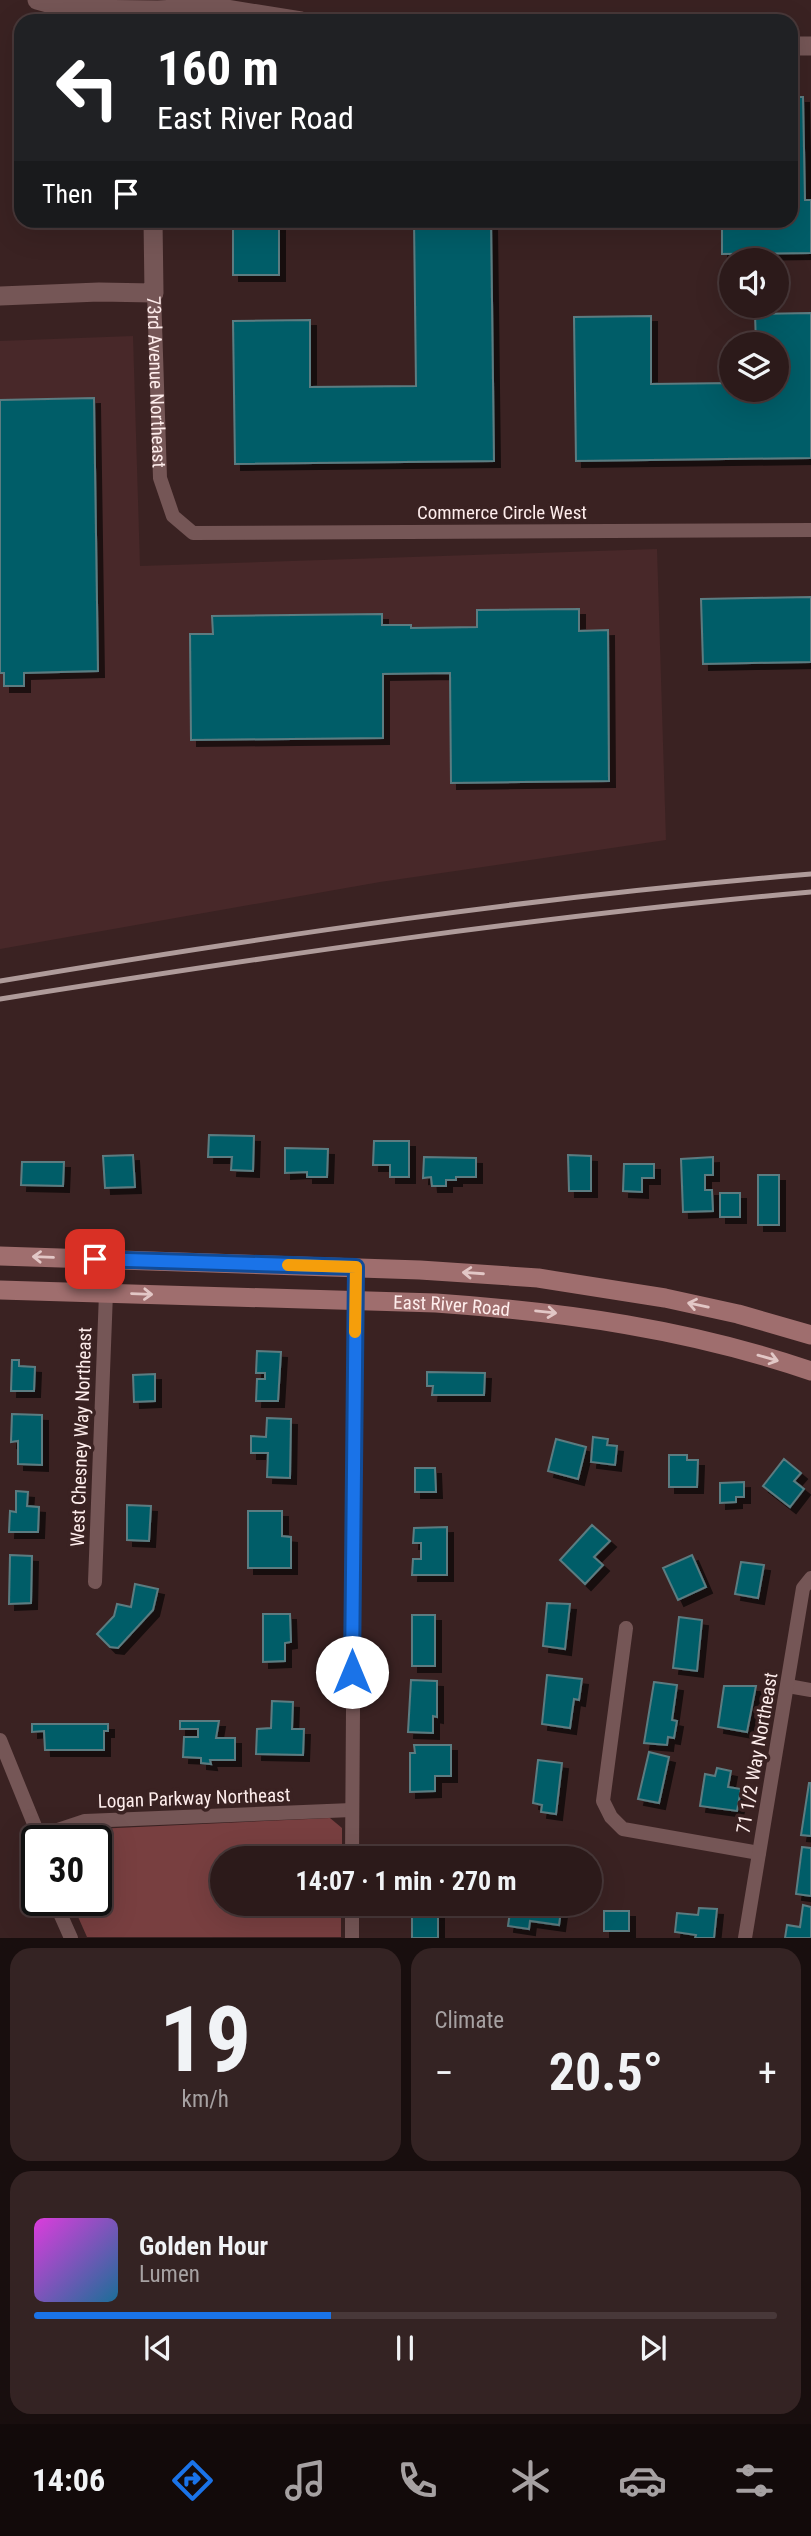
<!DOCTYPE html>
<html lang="en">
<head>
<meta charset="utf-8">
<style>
	:root { --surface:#2c1a1a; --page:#342323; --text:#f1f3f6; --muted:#a6a1a2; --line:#483839; --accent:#1a73e8 }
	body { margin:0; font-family:"Roboto Condensed",sans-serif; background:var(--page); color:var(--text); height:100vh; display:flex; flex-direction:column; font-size:26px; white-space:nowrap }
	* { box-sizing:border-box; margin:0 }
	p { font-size:23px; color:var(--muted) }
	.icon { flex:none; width:38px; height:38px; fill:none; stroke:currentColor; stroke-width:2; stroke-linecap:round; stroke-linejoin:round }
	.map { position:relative; height:1938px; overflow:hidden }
	.drawer { display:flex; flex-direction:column; gap:10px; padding:10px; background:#180e0e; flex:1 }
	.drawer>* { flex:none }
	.top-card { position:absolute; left:14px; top:14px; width:784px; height:214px; border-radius:21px; box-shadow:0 7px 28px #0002,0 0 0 2px var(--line); background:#202124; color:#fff; overflow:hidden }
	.tools { position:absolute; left:719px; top:248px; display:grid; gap:14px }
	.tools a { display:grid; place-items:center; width:70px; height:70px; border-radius:50%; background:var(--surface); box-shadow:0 7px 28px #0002,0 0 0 2px var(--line); font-size:35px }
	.speed { position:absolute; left:21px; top:1825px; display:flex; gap:14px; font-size:35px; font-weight:700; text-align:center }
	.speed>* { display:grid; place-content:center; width:91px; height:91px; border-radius:50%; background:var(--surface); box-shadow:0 7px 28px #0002,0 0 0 2px var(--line); line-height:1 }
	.speed .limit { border:4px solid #111; border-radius:10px; background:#fff; color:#111 }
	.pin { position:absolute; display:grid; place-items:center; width:60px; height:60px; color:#fff; margin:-30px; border-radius:14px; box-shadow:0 4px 10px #0006 }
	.me { position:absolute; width:77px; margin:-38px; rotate:0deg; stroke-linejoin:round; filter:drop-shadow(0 0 5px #0008) }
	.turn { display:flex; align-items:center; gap:24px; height:147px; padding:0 28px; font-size:32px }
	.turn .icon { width:91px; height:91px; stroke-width:2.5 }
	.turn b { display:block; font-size:49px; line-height:60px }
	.then { display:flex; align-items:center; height:66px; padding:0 28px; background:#0003; gap:14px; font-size:26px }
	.big { font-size:52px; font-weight:700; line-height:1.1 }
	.drawer .widget { flex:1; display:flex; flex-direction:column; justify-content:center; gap:10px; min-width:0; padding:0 24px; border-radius:21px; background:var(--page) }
	.drawer .dial { align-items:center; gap:0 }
	.dial b { font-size:91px; line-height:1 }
	.song { display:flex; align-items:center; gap:21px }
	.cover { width:84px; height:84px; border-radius:10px; background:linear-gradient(135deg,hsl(300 70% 55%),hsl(200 70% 35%)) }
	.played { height:7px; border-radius:4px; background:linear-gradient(90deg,var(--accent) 40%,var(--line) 40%) }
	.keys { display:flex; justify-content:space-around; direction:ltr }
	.heat { display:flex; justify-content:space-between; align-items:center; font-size:38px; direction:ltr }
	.drawer .tiles { flex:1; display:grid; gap:10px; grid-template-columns:1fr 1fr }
	.widget:last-child { grid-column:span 2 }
	.trip { position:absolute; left:210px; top:1846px; width:392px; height:70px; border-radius:35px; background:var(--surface); box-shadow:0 7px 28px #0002,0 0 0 2px var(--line); font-weight:700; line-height:70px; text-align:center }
	.tabs { display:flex; height:112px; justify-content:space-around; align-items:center; background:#120a0a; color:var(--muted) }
	.tabs .icon { width:49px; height:49px }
	.tabs .current { color:var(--accent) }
	.tabs b { font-size:32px; color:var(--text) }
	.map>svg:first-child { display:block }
	.built { fill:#482829 }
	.green { fill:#783f40 }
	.building { fill:#055d67; stroke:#5b7c81; stroke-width:2; filter:url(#shadow) }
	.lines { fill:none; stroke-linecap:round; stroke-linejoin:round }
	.minor { stroke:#755656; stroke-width:14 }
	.tertiary { stroke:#755656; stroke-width:19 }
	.secondary { stroke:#9f6e6e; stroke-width:19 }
	.rail { stroke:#af9b9a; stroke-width:5 }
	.oneway { stroke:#e2c7c6 }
	.route-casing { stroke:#114b97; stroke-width:18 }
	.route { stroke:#1a73e8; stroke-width:12 }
	.slow { stroke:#f59e0b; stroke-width:12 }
	.labels { text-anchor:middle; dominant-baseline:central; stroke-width:7; stroke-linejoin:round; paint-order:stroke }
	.street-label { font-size:19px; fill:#feedec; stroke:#3a2222 }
</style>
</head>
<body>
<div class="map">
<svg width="811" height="1938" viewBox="0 0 811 1938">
	<defs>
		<filter id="shadow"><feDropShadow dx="6" dy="6" stdDeviation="0" flood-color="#0009"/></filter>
	</defs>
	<rect width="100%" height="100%" fill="#3a2222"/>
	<path class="built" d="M133 336 140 566 657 549 666 840 380 882 0 949V341Z"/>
	<path class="green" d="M330 1818 342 1828V1858H222V1904H341V1937H87L71 1901 96 1900V1841H66L95 1829Z"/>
	<path class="building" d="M791 97H803L805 200H811V253L722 254V220H791Z
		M233 220H279V275H233Z
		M414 220H491L494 461 235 464 233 321 310 320V387L416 386Z
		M811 313V458L576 461 574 317 651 316V384L732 383V390H777V345H756L755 314Z
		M94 398 98 671 24 673V686H4V673H0V400Z
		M811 597V662L703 664 701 599Z
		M579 609V631L608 630 609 781 451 783 450 673 383 674V738L191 740 190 634H213L212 616 382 614V625H411V628L477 627V610Z
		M209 1135 254 1136 253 1171 231 1170 232 1157H208Z
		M374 1141H409V1177H390V1165H373Z
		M285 1148 328 1149 327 1177H307V1172L285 1173Z
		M133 1155 135 1187 105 1188 103 1156Z
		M568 1155 591 1156V1191H569Z
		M424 1157 476 1158V1177H456V1180H446V1186H432L431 1177 423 1178Z
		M713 1157V1175H705V1190H712L713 1211 683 1212 681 1159Z
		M22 1162H64L63 1186 21 1185Z
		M624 1164H654V1178H642V1192L623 1191Z
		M758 1175H779V1225H758Z
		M720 1193H740V1217H720Z
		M257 1351 281 1352 278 1401H256L257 1379H265V1373H256Z
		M12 1360H19V1366L35 1367 34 1391H11Z
		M427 1372 485 1373 484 1395H432L433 1386H427Z
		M155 1374V1401L134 1402 133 1375Z
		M12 1414 42 1415V1465L18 1464V1441L11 1442Z
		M267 1418 291 1419 290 1478 267 1477 268 1453H251V1436L266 1437Z
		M593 1437 608 1439 607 1445 617 1446 615 1465 591 1462Z
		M556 1439 586 1447 578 1479 548 1471Z
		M669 1455H687V1460H698L697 1487H669Z
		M784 1459 801 1473 794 1481 804 1489 790 1507 763 1486Z
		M415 1468H435L436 1492H415Z
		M744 1482V1497H736V1502L720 1503V1483Z
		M16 1491 28 1492 27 1506 39 1507 38 1532H9L10 1511 16 1512Z
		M127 1505 151 1506 149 1541 127 1540Z
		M248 1511H282V1536L291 1537V1568H248Z
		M592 1525 610 1541 594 1557 603 1565 585 1584 560 1560Z
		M447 1527V1575H412L413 1559H421V1543H413L414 1528Z
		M10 1555 32 1556 31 1603 9 1604Z
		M692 1555 706 1587 678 1600 663 1568Z
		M741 1562 764 1565 758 1598 735 1594Z
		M135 1584 158 1589 153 1610 118 1648 110 1647 97 1634 114 1616 117 1604 131 1607Z
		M547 1603 570 1604 565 1649 543 1646Z
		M263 1614H290L291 1642 285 1643V1661L263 1662Z
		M412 1615H435V1666H412Z
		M679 1617 702 1620 697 1671 673 1668Z
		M547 1675 582 1679 579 1700 574 1699 570 1728 542 1724Z
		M411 1680 437 1681V1717L433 1716V1733L408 1732Z
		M654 1682 677 1685 672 1720 677 1721 674 1738 668 1737 667 1745 644 1743Z
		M724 1686H756L747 1732 718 1727Z
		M272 1701 293 1702 292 1729H304L303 1755 256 1754 257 1729 271 1728Z
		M180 1721H219L216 1738H235V1760H210L211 1764 201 1763V1758L183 1757 184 1737H198V1729H180Z
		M32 1724H108V1731H104V1750H45L44 1731 32 1732Z
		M414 1745H451V1776H435V1791L410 1792V1753H415Z
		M649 1752 669 1757 659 1803 638 1799Z
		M538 1760 562 1763 556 1814 541 1812 542 1805 533 1803Z
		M717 1768 731 1771 728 1787 741 1789 737 1811 700 1806 705 1774 715 1776Z
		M809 1783H811V1836L801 1835Z
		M802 1847 811 1848V1896L796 1894Z
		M412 1904H438V1938H412Z
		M511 1904H562L559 1925 530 1921 529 1929 508 1926Z
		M803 1905 811 1907V1938H785L787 1925 800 1927Z
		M699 1908 717 1909 714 1938H695L696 1935 675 1932 677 1913 698 1915Z
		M604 1911H629V1931H604Z"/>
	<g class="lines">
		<g class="minor">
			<path id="s1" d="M154 293 160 478 173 516 193 533 811 530"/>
			<path d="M95 1582 106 1293"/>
			<path d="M626 1628 603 1801 611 1817 623 1829 759 1853"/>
			<path d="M788 1686 811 1690"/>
			<path d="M0 1740 41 1841"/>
			<path d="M40 1836 85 1821 352 1810"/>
			<path d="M352 1858 356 1267"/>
			<path d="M54 1900 71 1938"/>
			<path d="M352 1904V1938"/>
			<path d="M745 1938 803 1588 811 1578"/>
		</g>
		<path class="tertiary" d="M37 0 70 9 158 10 214 7 301 21
			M791 46H811
			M0 296 99 292 154 293 153 220"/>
		<g class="secondary">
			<path d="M0 1256 420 1270 538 1278 665 1298 738 1314 811 1335"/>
			<path id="s2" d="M0 1290 436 1303C565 1312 688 1329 811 1371"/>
		</g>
		<path class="rail" d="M0 981C269 936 539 896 811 874
			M0 999C270 956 539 916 811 892"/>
	</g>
	<defs><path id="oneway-shaft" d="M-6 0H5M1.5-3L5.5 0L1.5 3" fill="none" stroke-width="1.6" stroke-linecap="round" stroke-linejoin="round" transform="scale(1.75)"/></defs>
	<g class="oneway">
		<use href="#oneway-shaft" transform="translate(43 1257) rotate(-178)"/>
		<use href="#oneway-shaft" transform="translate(473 1273) rotate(-176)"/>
		<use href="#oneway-shaft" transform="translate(142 1294) rotate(2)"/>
		<use href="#oneway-shaft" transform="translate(698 1305) rotate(-168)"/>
		<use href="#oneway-shaft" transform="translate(546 1312) rotate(6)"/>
		<use href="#oneway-shaft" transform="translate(768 1358) rotate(16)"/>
	</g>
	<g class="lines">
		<defs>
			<path id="route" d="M95 1259 356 1267 352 1672"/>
		</defs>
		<use href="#route" class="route-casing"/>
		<use href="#route" class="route"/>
		<path class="slow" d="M288 1265 356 1267 355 1332"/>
	</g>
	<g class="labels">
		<g class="street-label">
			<text stroke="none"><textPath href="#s1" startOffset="89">73rd Avenue Northeast</textPath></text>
			<text x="502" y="512">Commerce Circle West</text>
			<text stroke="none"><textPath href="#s2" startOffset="452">East River Road</textPath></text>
			<text transform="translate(81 1437) rotate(-88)">West Chesney Way Northeast</text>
			<text transform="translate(757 1753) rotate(-80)">71 1/2 Way Northeast</text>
			<text transform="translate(194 1798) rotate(-2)">Logan Parkway Northeast</text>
		</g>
	</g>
</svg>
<div class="tools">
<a><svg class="icon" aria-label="sound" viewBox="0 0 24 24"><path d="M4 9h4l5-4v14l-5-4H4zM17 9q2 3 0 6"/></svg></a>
<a><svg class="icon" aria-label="layers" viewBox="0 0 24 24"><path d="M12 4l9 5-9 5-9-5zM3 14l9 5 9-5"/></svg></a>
</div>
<div class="speed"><div class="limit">30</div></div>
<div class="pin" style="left:95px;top:1259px;background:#d93025"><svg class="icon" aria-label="arrive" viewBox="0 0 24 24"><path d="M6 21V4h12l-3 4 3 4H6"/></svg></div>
<svg class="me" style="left:352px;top:1672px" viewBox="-20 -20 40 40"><circle r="19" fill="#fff"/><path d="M0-13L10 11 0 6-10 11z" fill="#1a73e8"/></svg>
<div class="trip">14:07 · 1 min · 270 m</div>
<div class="top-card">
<div class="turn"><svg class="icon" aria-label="left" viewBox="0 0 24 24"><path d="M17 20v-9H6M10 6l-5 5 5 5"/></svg><div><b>160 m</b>East River Road</div></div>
<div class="then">Then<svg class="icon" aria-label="arrive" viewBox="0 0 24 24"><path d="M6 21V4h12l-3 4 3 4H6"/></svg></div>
</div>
</div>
<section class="drawer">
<div class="tiles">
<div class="widget dial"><b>19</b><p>km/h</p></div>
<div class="widget"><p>Climate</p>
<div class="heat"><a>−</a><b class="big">20.5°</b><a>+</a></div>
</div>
<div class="widget">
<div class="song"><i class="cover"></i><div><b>Golden Hour</b><p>Lumen</p></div></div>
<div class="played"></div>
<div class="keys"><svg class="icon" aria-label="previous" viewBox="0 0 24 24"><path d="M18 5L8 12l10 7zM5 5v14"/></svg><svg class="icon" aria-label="pause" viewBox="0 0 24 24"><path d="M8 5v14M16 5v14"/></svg><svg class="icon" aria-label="next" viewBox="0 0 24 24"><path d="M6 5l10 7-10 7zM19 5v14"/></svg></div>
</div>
</div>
</section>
<nav class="tabs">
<b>14:06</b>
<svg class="icon current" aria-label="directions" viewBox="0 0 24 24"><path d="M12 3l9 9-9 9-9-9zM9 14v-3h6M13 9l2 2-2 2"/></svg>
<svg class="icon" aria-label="music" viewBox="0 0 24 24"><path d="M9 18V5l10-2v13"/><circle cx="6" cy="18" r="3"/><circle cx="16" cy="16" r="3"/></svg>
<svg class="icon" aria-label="phone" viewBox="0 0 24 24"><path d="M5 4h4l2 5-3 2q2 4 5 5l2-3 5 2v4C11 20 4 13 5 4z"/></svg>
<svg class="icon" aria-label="climate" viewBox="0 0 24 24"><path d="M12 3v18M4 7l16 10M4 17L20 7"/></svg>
<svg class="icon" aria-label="car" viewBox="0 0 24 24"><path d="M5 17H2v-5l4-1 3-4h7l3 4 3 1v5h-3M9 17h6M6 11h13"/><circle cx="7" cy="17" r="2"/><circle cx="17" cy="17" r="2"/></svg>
<svg class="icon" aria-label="filters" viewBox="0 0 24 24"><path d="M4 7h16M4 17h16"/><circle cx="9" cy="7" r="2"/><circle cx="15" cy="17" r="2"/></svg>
</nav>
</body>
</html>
